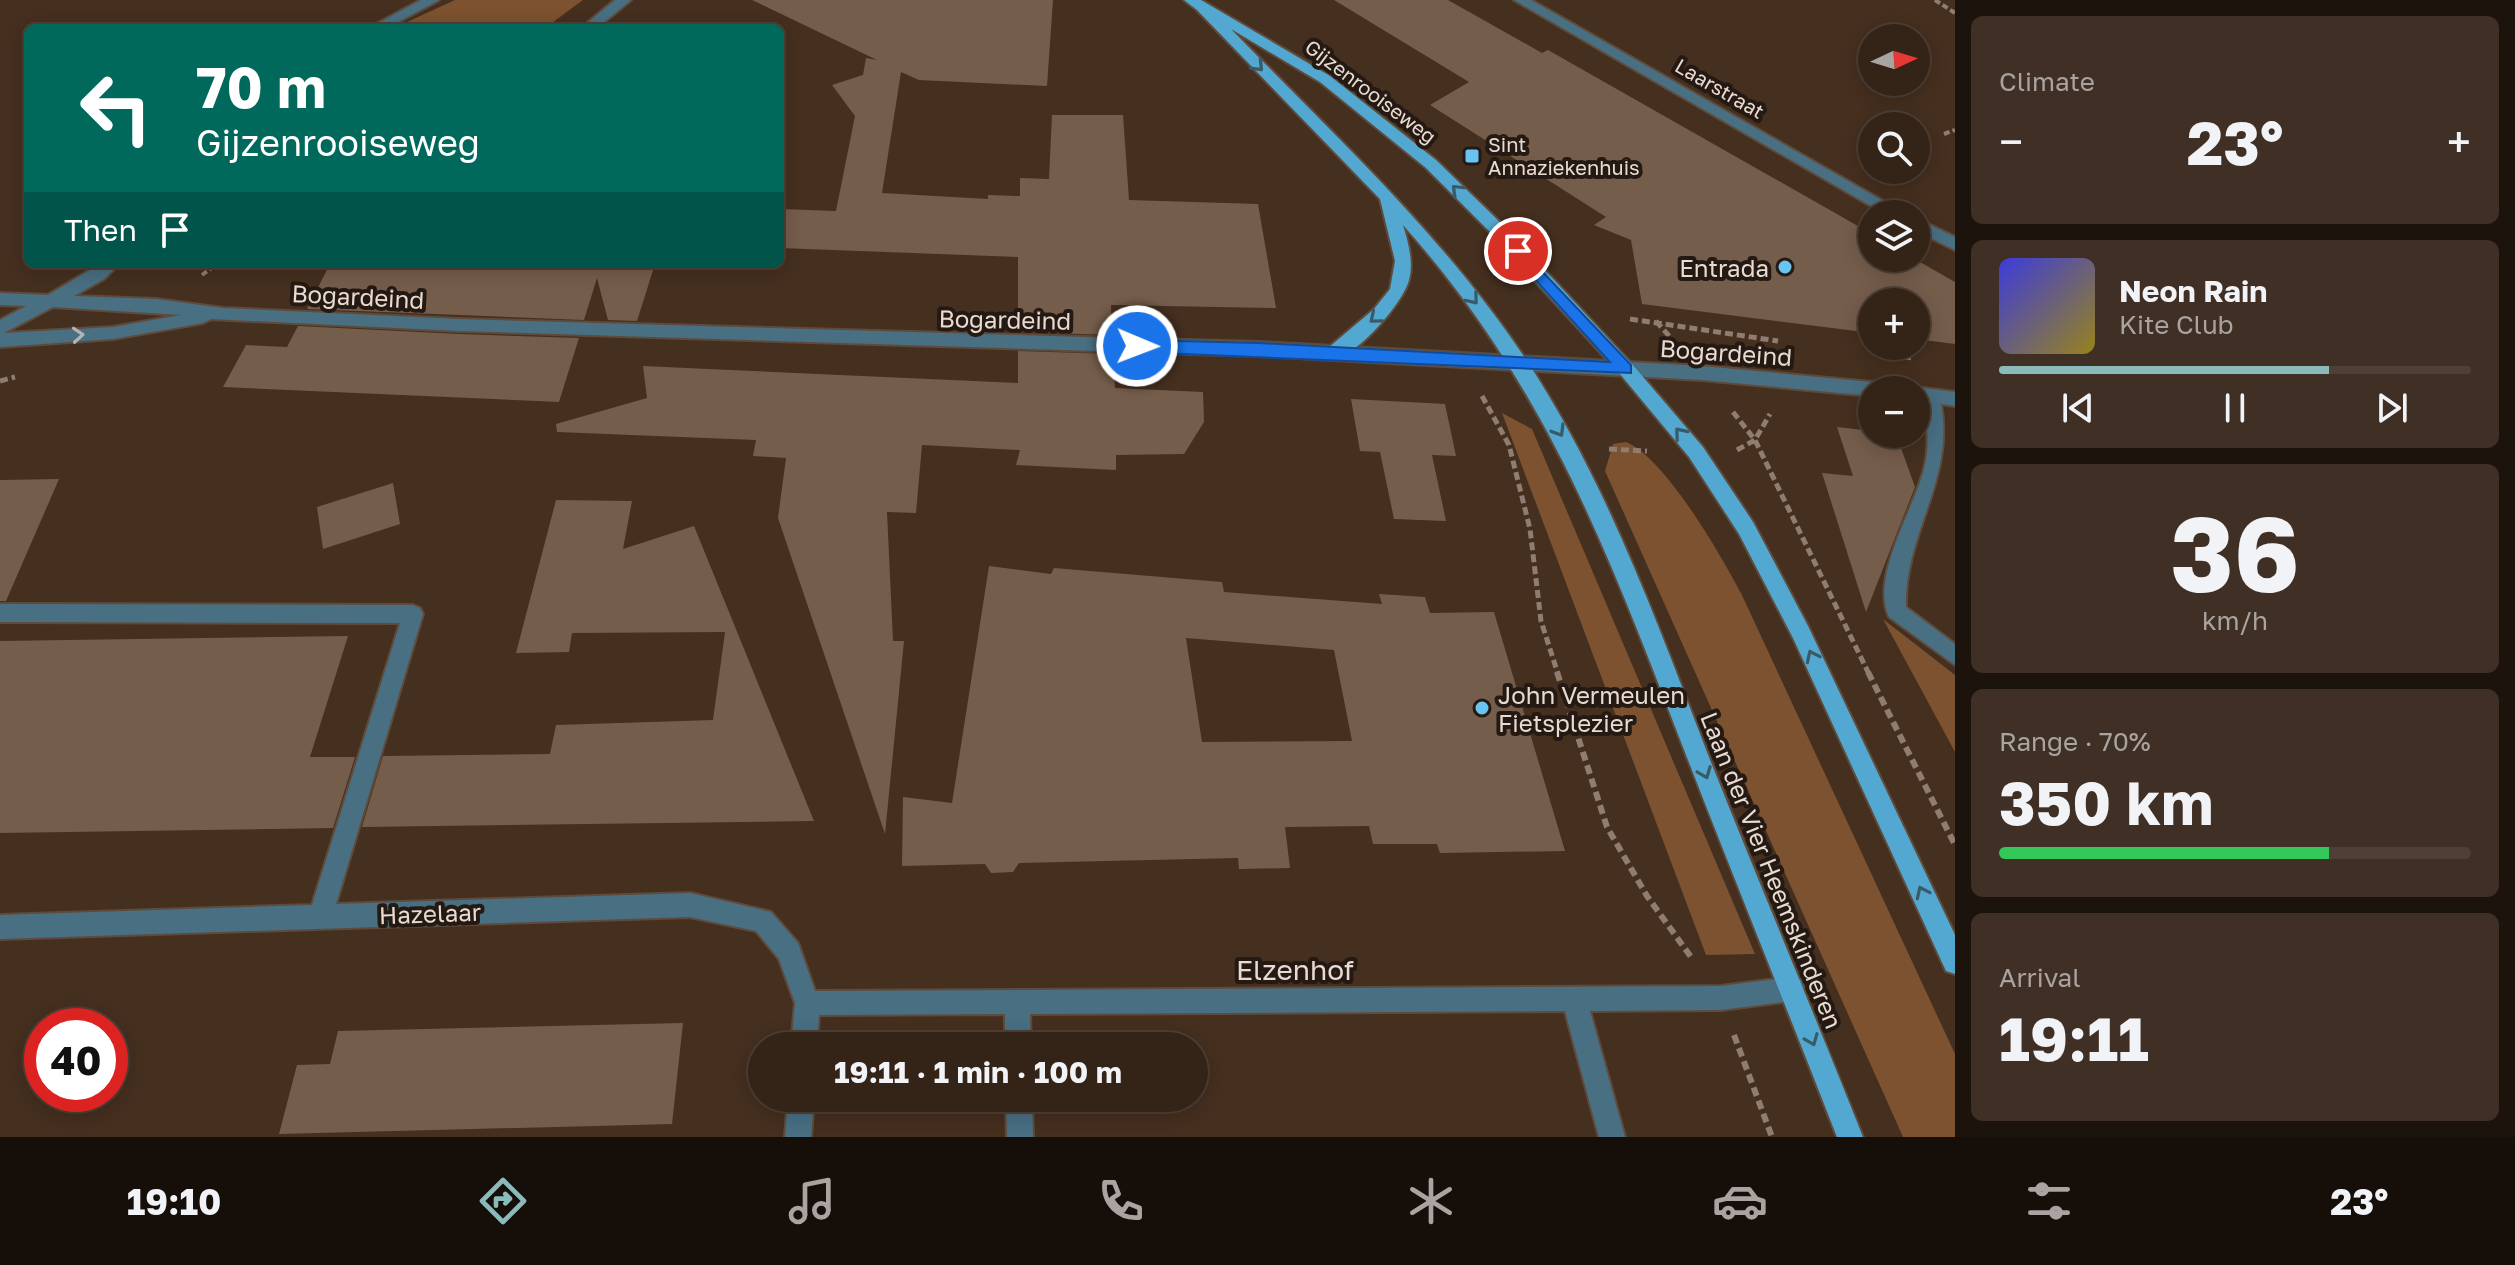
<!DOCTYPE html>
<html lang="en">
<head>
<meta charset="utf-8">
<style>
	:root { --surface:#342317; --page:#3f2f24; --text:#f1f3f6; --muted:#a9a4a1; --line:#4e4036; --accent:#8bbbb9 }
	body { margin:0; font-family:"Golos Text",sans-serif; background:var(--page); color:var(--text); height:100vh; display:flex; flex-direction:column; font-size:30px; white-space:nowrap }
	* { box-sizing:border-box; margin:0 }
	p { font-size:26px; color:var(--muted) }
	.icon { flex:none; width:44px; height:44px; fill:none; stroke:currentColor; stroke-width:2; stroke-linecap:round; stroke-linejoin:round }
	.map { position:relative; flex:1; overflow:hidden }
	.sheet { display:flex; flex-direction:column; gap:16px; padding:16px; background:#1d130d; width:560px }
	.sheet>* { flex:none }
	.banner { position:absolute; left:24px; top:24px; width:760px; height:244px; border-radius:12px; box-shadow:0 4px 20px #0003,0 0 0 2px var(--line); background:#00695c; color:#fff; overflow:hidden }
	.needle { width:52px; rotate:86deg }
	.fabs { position:absolute; left:1858px; top:24px; display:grid; gap:16px }
	.fabs a { display:grid; place-items:center; width:72px; height:72px; border-radius:50%; background:var(--surface); box-shadow:0 4px 20px #0003,0 0 0 2px var(--line); font-size:40px }
	.speed { position:absolute; left:24px; top:1008px; display:flex; gap:16px; font-size:40px; font-weight:700; text-align:center }
	.speed>* { display:grid; place-content:center; width:104px; height:104px; border-radius:50%; background:var(--surface); box-shadow:0 4px 20px #0003,0 0 0 2px var(--line); line-height:1 }
	.speed .limit { border:12px solid #d22; background:#fff; color:#111 }
	.pin { position:absolute; display:grid; place-items:center; width:68px; height:68px; color:#fff; margin:-34px; border:4px solid #fff; border-radius:50%; box-shadow:0 2px 8px #0007 }
	.me { position:absolute; width:88px; margin:-44px; rotate:91deg; stroke-linejoin:round; filter:drop-shadow(0 0 6px #0008) }
	.turn { display:flex; align-items:center; gap:28px; height:168px; padding:0 40px; font-size:36px }
	.turn .icon { width:104px; height:104px; stroke-width:2.5 }
	.turn b { display:block; font-size:56px; line-height:68px }
	.then { display:flex; align-items:center; height:76px; padding:0 40px; background:#0003; gap:16px; font-size:30px }
	.big { font-size:60px; font-weight:700; line-height:1.1 }
	.sheet .widget { flex:1; display:flex; flex-direction:column; justify-content:center; gap:12px; min-width:0; padding:0 28px; border-radius:12px; background:var(--page) }
	.sheet .dial { align-items:center; gap:0 }
	.dial b { font-size:104px; line-height:1 }
	.song { display:flex; align-items:center; gap:24px }
	.cover { width:96px; height:96px; border-radius:12px; background:linear-gradient(135deg,hsl(240 70% 55%),hsl(50 70% 35%)) }
	.played { height:8px; border-radius:4px; background:linear-gradient(90deg,var(--accent) 70%,var(--line) 70%) }
	.keys { display:flex; justify-content:space-around; direction:ltr }
	.heat { display:flex; justify-content:space-between; align-items:center; font-size:44px; direction:ltr }
	.charge { height:12px; border-radius:6px; background:linear-gradient(90deg,#34c759 70%,var(--line) 0) }
	.trip { position:absolute; left:748px; top:1032px; width:460px; height:80px; border-radius:40px; background:var(--surface); box-shadow:0 4px 20px #0003,0 0 0 2px var(--line); font-weight:700; line-height:80px; text-align:center }
	.dock { display:flex; height:128px; justify-content:space-around; align-items:center; background:#150e09; color:var(--muted) }
	.dock .icon { width:56px; height:56px }
	.dock .selected { color:var(--accent) }
	.dock b { font-size:36px; color:var(--text) }
	main { display:flex; flex:1; min-height:0 }
	.map>svg:first-child { display:block }
	.green { fill:#7c5230 }
	.building { fill:#755d4b; fill-rule:evenodd }
	.lines { fill:none; stroke-linecap:round; stroke-linejoin:round }
	.minor-casing { stroke:#5f4b3b; stroke-width:4 }
	.major-casing { stroke:#5f4b3b; stroke-width:4 }
	.path-far2 { stroke:#907d70; stroke-width:4; stroke-dasharray:6 3; stroke-linecap:butt }
	.path-far1 { stroke:#907d70; stroke-width:5; stroke-dasharray:8 4; stroke-linecap:butt }
	.path { stroke:#907d70; stroke-width:6; stroke-dasharray:9 5; stroke-linecap:butt }
	.minor { fill:#496f83; fill-rule:evenodd }
	.major { fill:#53a8d1; fill-rule:evenodd }
	.oneway { stroke:#395a68 }
	.oneway2 { stroke:#b1b5b6 }
	.route { fill:#1a73e8; stroke:#114b97; stroke-width:2 }
	.poi-dot { fill:#69c4f1; stroke:#241a13; stroke-width:3 }
	.labels { text-anchor:middle; dominant-baseline:central; stroke-width:8; stroke-linejoin:round; paint-order:stroke }
	.far-street-label { font-size:20px; fill:#e9dbd1; stroke:#241a13 }
	.far-poi-label { font-size:20px; fill:#e9dbd1; stroke:#241a13; text-anchor:start }
	.poi-label { font-size:24px; fill:#e9dbd1; stroke:#241a13; text-anchor:end }
	.street-label { font-size:24px; fill:#e9dbd1; stroke:#241a13 }
	.near-street-label { font-size:28px; fill:#e9dbd1; stroke:#241a13 }
</style>
</head>
<body>
<main>
<div class="map">
<svg width="1955" height="1137" viewBox="0 0 1955 1137">
	<rect width="100%" height="100%" fill="#452f1f"/>
	<path class="green" d="M455 0H583L545 28H394Z
		M1502 413 1532 429 1755 954 1706 955Z
		M1626 442C1666 459 1720 554 1741 593L1955 1054V1137H1903L1605 471 1613 444Z
		M1883 619 1955 675V752Z"/>
	<path class="building" d="M752 0H1053L1047 86 919 80 901 72 882 193 988 199V195L1020 196V178L1049 179 1052 115H1123L1129 200 1258 204 1276 308 1111 305 1112 335 1018 332V257L780 248V209L836 211 855 116 832 85 863 75 866 58 877 60Z
		M1334 0H1448L1542 53 1548 50 1872 234V258H1913L1955 282V344L1916 339V302H1872V333L1642 304 1631 240 1594 225 1606 217 1430 105 1469 82Z
		M330 264H655L637 321 608 320 597 278 584 320 307 309Z
		M298 326 459 334 579 338 559 402 223 387 246 345 287 347Z
		M1018 351 1113 354 1115 388 1203 392 1204 422 1184 454 1116 455V470L1016 465 1020 450 922 445 916 513 887 512 893 641H904L885 834 778 518 786 458 753 456 756 440 557 432 556 424 647 398 643 366 1018 383Z
		M1351 399 1445 404 1456 456 1432 455 1446 521 1394 519 1380 452 1360 451Z
		M1837 427 1872 431V434H1896L1915 487 1866 612 1822 473 1853 476Z
		M59 479 6 601H0V480Z
		M393 483 400 524 323 549 317 507Z
		M556 500 632 501 623 549 694 526 814 821 362 827 383 756 550 754 556 725 713 720 725 632 572 633 569 652 516 653Z
		M989 566 1051 574 1054 568 1222 582 1224 592 1382 604 1379 594 1425 597 1430 613 1494 612 1565 851 1440 853 1437 844H1373L1369 826 1285 827 1290 868 1239 869 1238 858 1019 863 1013 872 991 873 985 864 902 866 903 797 952 803ZM1186 638 1334 650 1352 741 1202 742Z
		M348 636 310 757H355L333 828 0 833V641Z
		M683 1023 672 1124 279 1134 297 1065 330 1064 338 1031Z"/>
	<g class="lines">
		<defs>
			<path id="minor" d="M421 0H439L387 28H369Z
				M615 0H631L597 28H581Z
				M1514 0H1531L1906 214H1885Z
				M1916 218 1955 237V250L1916 231Z
				M100 264H119L104 279 74 296 156 299 223 308 459 319 1259 342 1702 366 1882 383 1891 390H1872V396L1702 380 1259 356 459 331 211 319 203 323 113 339 0 347V320L26 306 0 305V293L48 295ZM53 307 181 315 113 327 4 333Z
				M1916 387 1955 392V406L1941 404C1955 480 1904 533 1906 607L1955 644V665L1889 617C1870 577 1914 509 1924 469 1930 446 1928 424 1922 402L1916 401V390H1909Z
				M0 604 413 605 420 608 423 614 336 904 690 893 771 912 798 943 815 991 1721 986 1792 977 1801 980 1804 989 1801 998 1792 1001 1721 1010 1590 1011 1625 1137H1599L1565 1011 1030 1014 1031 1046H1005V1014L819 1015 817 1046H791L795 1003 779 959 756 931 690 917 0 939V915L312 905 400 623 0 622Z
				M788 1098H814L811 1137H785Z
				M1006 1098H1032L1033 1137H1007Z"/>
			<path id="major" d="M1184 0H1201L1330 76 1436 160 1505 227 1632 364 1703 447 1753 522 1808 626 1955 935V974L1946 971 1793 638 1739 534 1689 457 1620 374 1493 235 1426 168 1320 82 1231 29C1334 135 1442 234 1525 358 1605 479 1655 617 1707 752 1758 881 1812 1008 1863 1137H1837C1788 1011 1737 886 1688 760 1610 559 1550 390 1403 225 1408 242 1414 262 1409 280 1404 302 1351 365 1328 358L1325 353 1328 348 1374 309 1390 289 1395 261 1380 199 1197 10Z"/>
		</defs>
		<use href="#minor" class="minor-casing"/>
		<use href="#major" class="major-casing"/>
		<path class="path-far2" d="M1935 0 1955 13
			M1944 134 1955 130
			M202 275 217 264"/>
		<path class="path-far1" d="M1630 319 1778 341
			M1656 321 1670 337
			M1891 356 1913 358
			M0 381 15 377
			M1482 396 1509 445 1530 529 1541 621 1558 674
			M1733 412 1755 440 1869 674
			M1609 449 1647 451
			M1737 450 1755 440 1770 414"/>
		<path class="path" d="M1557 672 1607 827 1647 896 1691 957
			M1868 672 1955 845
			M1734 1035 1772 1137"/>
		<use href="#minor" class="minor"/>
		<use href="#major" class="major"/>
	</g>
	<defs><path id="oneway-chevron" d="M-2-3.5L2.5 0L-2 3.5" fill="none" stroke-width="1.6" stroke-linecap="round" stroke-linejoin="round" transform="scale(2)"/></defs>
	<g class="oneway">
		<use href="#oneway-chevron" transform="translate(1258 66) rotate(46)"/>
		<use href="#oneway-chevron" transform="translate(1457 190) rotate(-136)"/>
		<use href="#oneway-chevron" transform="translate(1473 299) rotate(51)"/>
		<use href="#oneway-chevron" transform="translate(1375 318) rotate(140)"/>
		<use href="#oneway-chevron" transform="translate(1559 431) rotate(59)"/>
		<use href="#oneway-chevron" transform="translate(1680 433) rotate(-130)"/>
		<use href="#oneway-chevron" transform="translate(1812 656) rotate(-115)"/>
		<use href="#oneway-chevron" transform="translate(1705 773) rotate(69)"/>
		<use href="#oneway-chevron" transform="translate(1922 892) rotate(-115)"/>
		<use href="#oneway-chevron" transform="translate(1812 1040) rotate(68)"/>
	</g>
	<use class="oneway2" href="#oneway-chevron" transform="translate(78 335) rotate(-4)"/>
	<path class="route" d="M1518 246 1631 365V373L1137 352 1129 346 1137 340 1259 343 1610 362 1513 255V248Z"/>
	<g class="poi-dot">
		<rect x="1464" y="148" width="16" height="16" rx="4"/>
		<circle cx="1785" cy="267" r="8"/>
		<circle cx="1482" cy="708" r="8"/>
	</g>
	<g class="labels">
		<g class="far-street-label">
			<text transform="translate(1720 88) rotate(30)">Laarstraat</text>
			<text transform="translate(1371 91) rotate(37)">Gijzenrooiseweg</text>
		</g>
		<g class="far-poi-label">
			<text x="1488" y="144">Sint<tspan x="1488" dy="23">Annaziekenhuis</tspan></text>
		</g>
		<g class="poi-label">
			<text x="1769" y="267">Entrada</text>
			<text x="1498" y="694" text-anchor="start">John Vermeulen<tspan x="1498" dy="28">Fietsplezier</tspan></text>
		</g>
		<g class="street-label">
			<text transform="translate(358 296) rotate(3)">Bogardeind</text>
			<text transform="translate(1005 319) rotate(1)">Bogardeind</text>
			<text transform="translate(1726 352) rotate(4)">Bogardeind</text>
			<text transform="translate(1772 870) rotate(68)">Laan der Vier Heemskinderen</text>
			<text transform="translate(430 913) rotate(-2)">Hazelaar</text>
		</g>
		<g class="near-street-label">
			<text x="1295" y="969">Elzenhof</text>
		</g>
	</g>
</svg>
<div class="fabs">
<a><svg class="needle" viewBox="-14 -14 28 28"><path d="M0-13l5 13h-10z" fill="#e53935"/><path d="M0 13l5-13h-10z" fill="#a9a4a1"/></svg></a>
<a><svg class="icon" aria-label="search" viewBox="0 0 24 24"><circle cx="10" cy="10" r="6"/><path d="M15 15l6 6"/></svg></a>
<a><svg class="icon" aria-label="layers" viewBox="0 0 24 24"><path d="M12 4l9 5-9 5-9-5zM3 14l9 5 9-5"/></svg></a>
<a>+</a>
<a>−</a>
</div>
<div class="speed"><div class="limit">40</div></div>
<div class="pin" style="left:1518px;top:251px;background:#d93025"><svg class="icon" aria-label="arrive" viewBox="0 0 24 24"><path d="M6 21V4h12l-3 4 3 4H6"/></svg></div>
<svg class="me" style="left:1137px;top:346px" viewBox="-20 -20 40 40"><circle r="17" fill="#1a73e8" stroke="#fff" stroke-width="3"/><path d="M0-11L8 9 0 5-8 9z" fill="#fff"/></svg>
<div class="trip">19:11 · 1 min · 100 m</div>
<div class="banner">
<div class="turn"><svg class="icon" aria-label="left" viewBox="0 0 24 24"><path d="M17 20v-9H6M10 6l-5 5 5 5"/></svg><div><b>70 m</b>Gijzenrooiseweg</div></div>
<div class="then">Then<svg class="icon" aria-label="arrive" viewBox="0 0 24 24"><path d="M6 21V4h12l-3 4 3 4H6"/></svg></div>
</div>
</div>
<section class="sheet">
<div class="widget"><p>Climate</p>
<div class="heat"><a>−</a><b class="big">23°</b><a>+</a></div>
</div>
<div class="widget">
<div class="song"><i class="cover"></i><div><b>Neon Rain</b><p>Kite Club</p></div></div>
<div class="played"></div>
<div class="keys"><svg class="icon" aria-label="previous" viewBox="0 0 24 24"><path d="M18 5L8 12l10 7zM5 5v14"/></svg><svg class="icon" aria-label="pause" viewBox="0 0 24 24"><path d="M8 5v14M16 5v14"/></svg><svg class="icon" aria-label="next" viewBox="0 0 24 24"><path d="M6 5l10 7-10 7zM19 5v14"/></svg></div>
</div>
<div class="widget dial"><b>36</b><p>km/h</p></div>
<div class="widget"><p>Range · 70%</p><b class="big">350 km</b><div class="charge"></div></div>
<div class="widget"><p>Arrival</p><b class="big">19:11</b></div>
</section>
</main>
<nav class="dock">
<b>19:10</b>
<svg class="icon selected" aria-label="directions" viewBox="0 0 24 24"><path d="M12 3l9 9-9 9-9-9zM9 14v-3h6M13 9l2 2-2 2"/></svg>
<svg class="icon" aria-label="music" viewBox="0 0 24 24"><path d="M9 18V5l10-2v13"/><circle cx="6" cy="18" r="3"/><circle cx="16" cy="16" r="3"/></svg>
<svg class="icon" aria-label="phone" viewBox="0 0 24 24"><path d="M5 4h4l2 5-3 2q2 4 5 5l2-3 5 2v4C11 20 4 13 5 4z"/></svg>
<svg class="icon" aria-label="climate" viewBox="0 0 24 24"><path d="M12 3v18M4 7l16 10M4 17L20 7"/></svg>
<svg class="icon" aria-label="car" viewBox="0 0 24 24"><path d="M5 17H2v-5l4-1 3-4h7l3 4 3 1v5h-3M9 17h6M6 11h13"/><circle cx="7" cy="17" r="2"/><circle cx="17" cy="17" r="2"/></svg>
<svg class="icon" aria-label="filters" viewBox="0 0 24 24"><path d="M4 7h16M4 17h16"/><circle cx="9" cy="7" r="2"/><circle cx="15" cy="17" r="2"/></svg>
<b>23°</b>
</nav>
</body>
</html>
